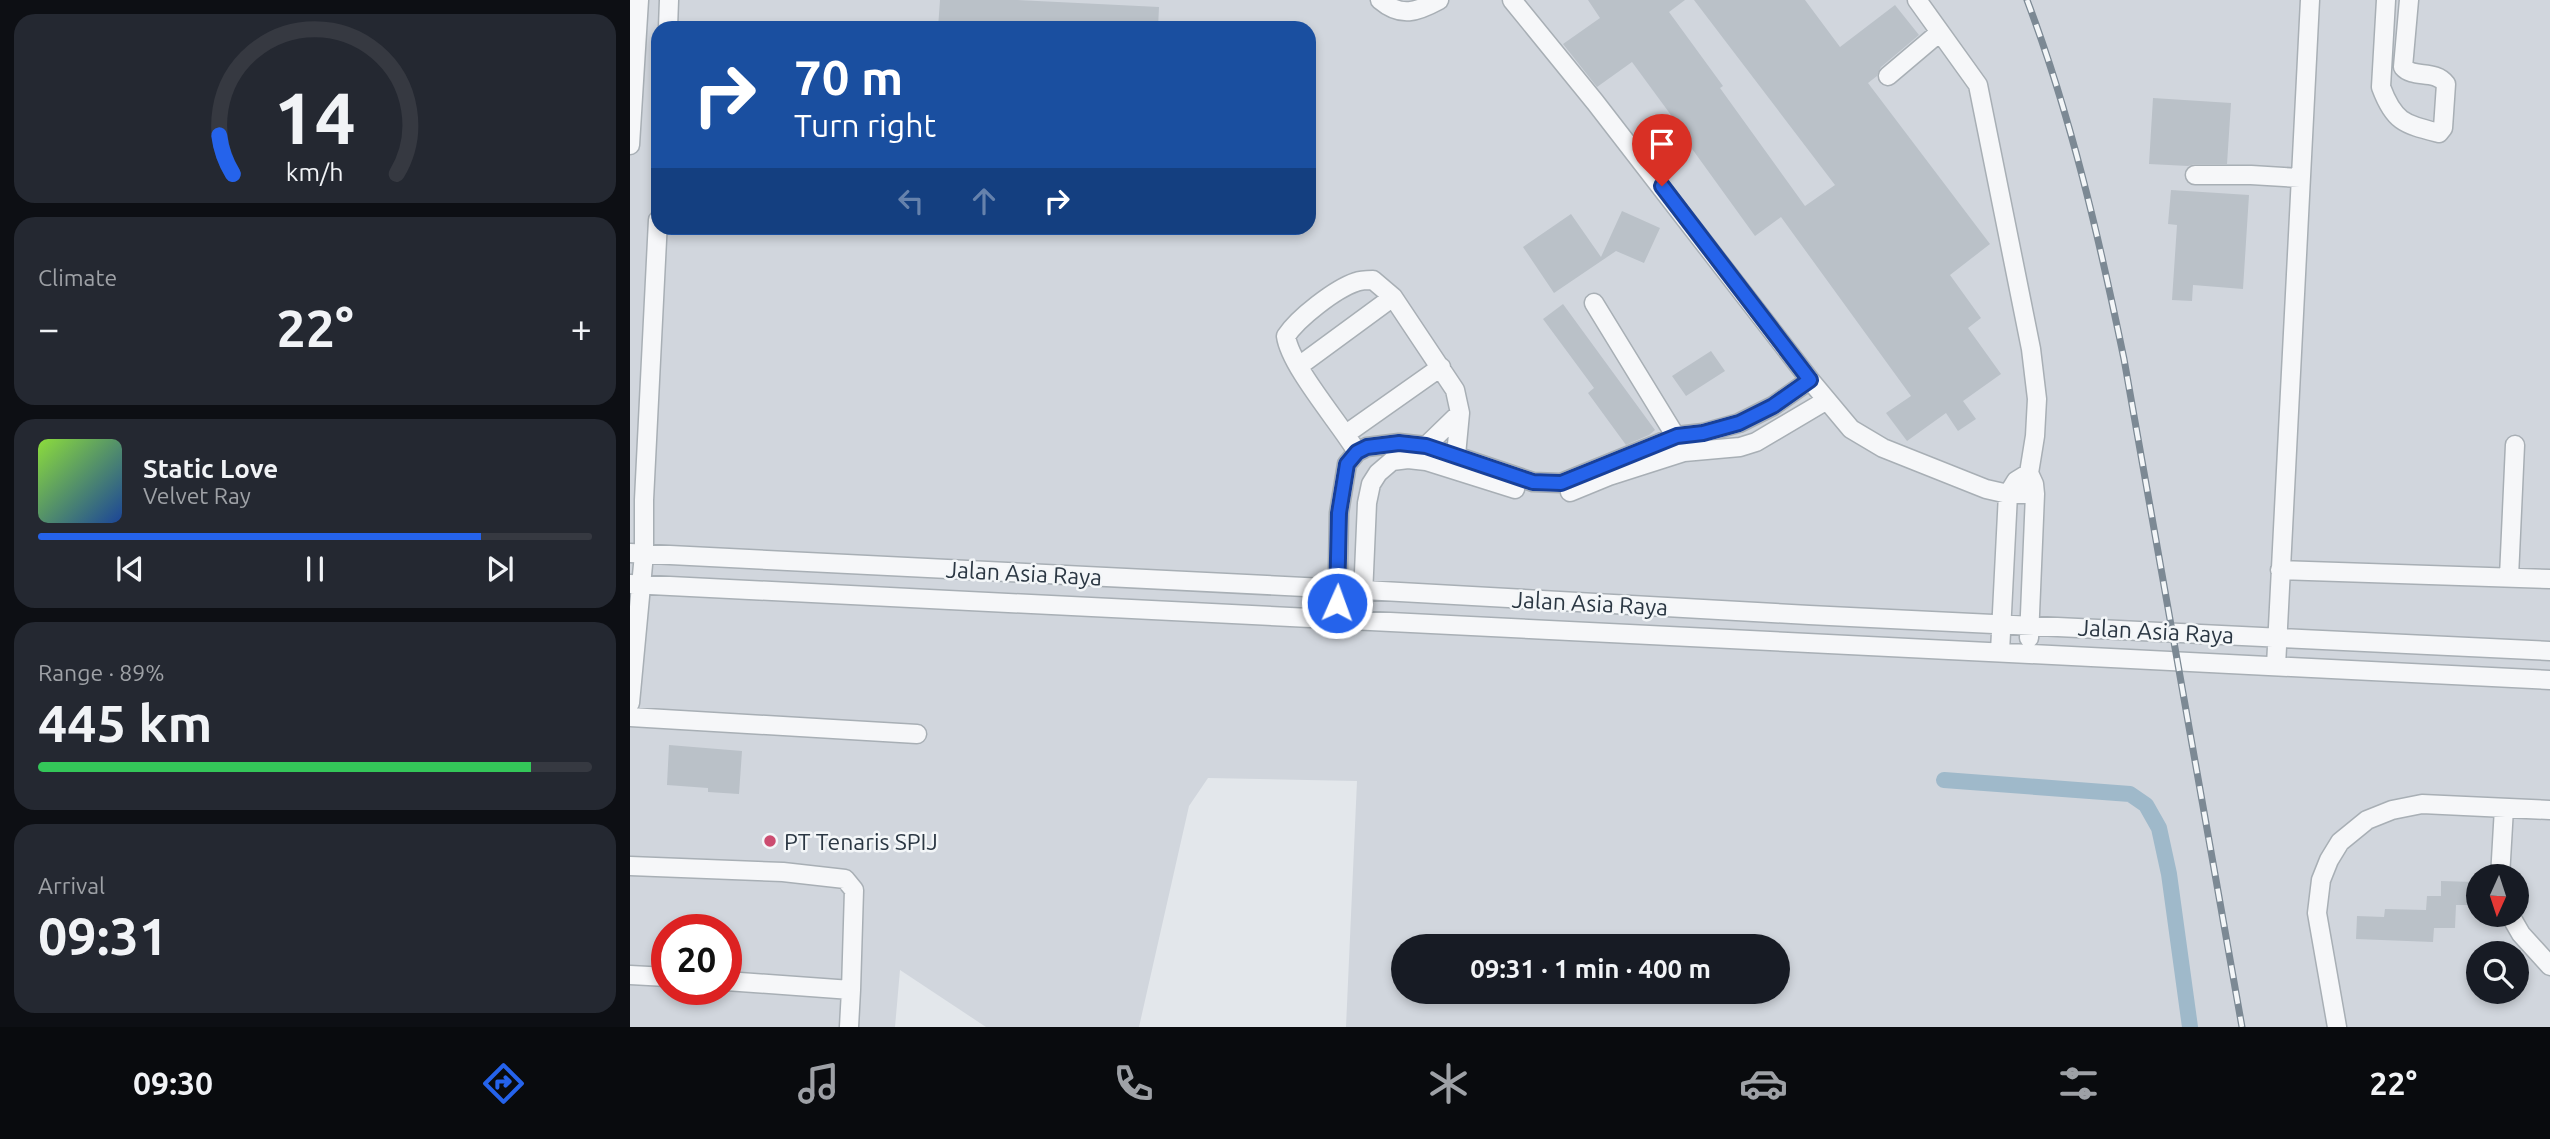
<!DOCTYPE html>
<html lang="en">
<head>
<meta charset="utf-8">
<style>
	:root { --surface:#171b24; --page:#242831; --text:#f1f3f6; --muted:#9ea1a6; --line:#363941; --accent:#2563eb }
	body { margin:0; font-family:Ubuntu,sans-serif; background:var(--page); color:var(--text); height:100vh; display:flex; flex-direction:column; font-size:26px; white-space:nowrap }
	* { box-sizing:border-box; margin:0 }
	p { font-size:23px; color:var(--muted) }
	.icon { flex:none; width:38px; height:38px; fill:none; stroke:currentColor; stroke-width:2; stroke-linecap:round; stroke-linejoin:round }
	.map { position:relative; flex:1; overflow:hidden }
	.sheet { display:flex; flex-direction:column; gap:14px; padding:14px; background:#0d0f14; width:630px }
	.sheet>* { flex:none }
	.guide { position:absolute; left:21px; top:21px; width:665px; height:214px; border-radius:21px; box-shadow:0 4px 10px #0003; background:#1a4fa0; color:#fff; overflow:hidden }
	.needle { width:46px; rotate:183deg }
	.tools { position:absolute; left:1836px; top:864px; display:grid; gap:14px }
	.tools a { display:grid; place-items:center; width:63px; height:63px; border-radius:50%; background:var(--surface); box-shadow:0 4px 10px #0003; font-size:35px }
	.speed { position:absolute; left:21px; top:914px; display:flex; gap:14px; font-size:35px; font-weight:700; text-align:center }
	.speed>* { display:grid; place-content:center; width:91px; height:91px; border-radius:50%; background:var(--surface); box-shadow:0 4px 10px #0003; line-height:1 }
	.speed .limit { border:10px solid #d22; background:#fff; color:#111 }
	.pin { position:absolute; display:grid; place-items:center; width:60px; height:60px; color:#fff; margin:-72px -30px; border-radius:50% 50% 50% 0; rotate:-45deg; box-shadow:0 0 7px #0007 }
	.pin .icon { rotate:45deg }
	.me { position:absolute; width:77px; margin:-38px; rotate:2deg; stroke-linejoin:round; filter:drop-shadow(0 0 5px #0008) }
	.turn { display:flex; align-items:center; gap:24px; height:147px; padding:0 28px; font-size:32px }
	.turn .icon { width:91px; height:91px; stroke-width:2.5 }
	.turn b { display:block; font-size:49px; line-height:60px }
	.lanes { display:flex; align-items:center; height:66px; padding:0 28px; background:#0003; justify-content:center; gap:35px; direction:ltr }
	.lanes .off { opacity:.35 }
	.big { font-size:52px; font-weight:700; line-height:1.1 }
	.sheet .tile { flex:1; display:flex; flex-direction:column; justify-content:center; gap:10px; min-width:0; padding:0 24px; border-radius:21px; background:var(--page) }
	.sheet .dial { align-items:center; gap:0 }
	.dial svg { height:182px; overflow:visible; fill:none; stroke:var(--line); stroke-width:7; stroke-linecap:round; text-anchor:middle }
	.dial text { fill:var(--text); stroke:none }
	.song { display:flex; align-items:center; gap:21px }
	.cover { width:84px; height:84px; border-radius:10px; background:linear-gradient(135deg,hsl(90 70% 55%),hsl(220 70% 35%)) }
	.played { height:7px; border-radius:4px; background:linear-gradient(90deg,var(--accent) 80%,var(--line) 80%) }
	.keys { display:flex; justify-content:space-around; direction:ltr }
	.heat { display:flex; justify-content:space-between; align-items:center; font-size:38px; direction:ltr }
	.charge { height:10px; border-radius:5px; background:linear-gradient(90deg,#34c759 89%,var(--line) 0) }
	.trip { position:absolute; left:761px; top:934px; width:399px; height:70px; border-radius:35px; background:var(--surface); box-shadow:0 4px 10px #0003; font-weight:700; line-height:70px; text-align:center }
	.dock { display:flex; height:112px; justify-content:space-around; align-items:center; background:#090b0e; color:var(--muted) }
	.dock .icon { width:49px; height:49px }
	.dock .on { color:var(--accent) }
	.dock b { font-size:32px; color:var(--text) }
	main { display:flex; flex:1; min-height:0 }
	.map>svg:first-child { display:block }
	.built { fill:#d1d6dd; fill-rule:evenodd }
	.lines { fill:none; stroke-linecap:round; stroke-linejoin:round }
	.canal { stroke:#9fb9ca; stroke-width:16 }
	.building { fill:#bac1c8 }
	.minor-casing { stroke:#a8afb5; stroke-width:21 }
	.minor { stroke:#f6f7f9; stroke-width:18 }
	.rail-casing { stroke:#7c8994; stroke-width:7 }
	.rail { stroke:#f3f6f8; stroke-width:4.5; stroke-dasharray:13; stroke-linecap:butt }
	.route-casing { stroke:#184099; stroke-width:18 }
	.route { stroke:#2563eb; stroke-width:12 }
	.poi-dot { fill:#cc4c70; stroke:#f3f6f8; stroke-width:2.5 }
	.labels { text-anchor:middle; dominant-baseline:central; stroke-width:5; stroke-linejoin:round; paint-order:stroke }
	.street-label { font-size:23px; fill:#2b3743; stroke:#f3f6f8 }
	.poi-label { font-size:23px; fill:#2b3743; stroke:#f3f6f8; text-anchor:start }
</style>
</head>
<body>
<main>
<section class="sheet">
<div class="tile dial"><svg viewBox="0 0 100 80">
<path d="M14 69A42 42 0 1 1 86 69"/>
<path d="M14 69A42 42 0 0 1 8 52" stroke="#2563eb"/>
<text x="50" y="56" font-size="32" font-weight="700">14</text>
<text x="50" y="72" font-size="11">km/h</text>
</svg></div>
<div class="tile"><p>Climate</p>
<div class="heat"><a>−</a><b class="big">22°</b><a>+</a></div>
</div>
<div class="tile">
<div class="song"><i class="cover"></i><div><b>Static Love</b><p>Velvet Ray</p></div></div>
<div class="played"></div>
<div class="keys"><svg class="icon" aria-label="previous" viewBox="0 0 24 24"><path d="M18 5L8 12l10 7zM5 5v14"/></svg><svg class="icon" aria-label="pause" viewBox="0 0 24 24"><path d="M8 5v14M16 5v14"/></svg><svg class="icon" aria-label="next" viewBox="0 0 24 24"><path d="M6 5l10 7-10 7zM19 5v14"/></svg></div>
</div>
<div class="tile"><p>Range · 89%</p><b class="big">445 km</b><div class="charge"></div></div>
<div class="tile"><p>Arrival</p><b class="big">09:31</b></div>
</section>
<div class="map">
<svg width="1920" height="1027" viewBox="0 0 1920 1027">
	<rect width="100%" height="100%" fill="#e3e7eb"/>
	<path class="built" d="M0 0H1920V1027H716L727 781 578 778 559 806 509 1027H356L270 970 265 1027H0ZM28 28H679V228H28ZM1848 877H1886V915H1848ZM37 929H96V989H37ZM774 947H1148V992H774ZM1848 954H1886V992H1848Z"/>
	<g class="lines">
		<path class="canal" d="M1314 780 1500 794 1516 805 1529 828 1539 874 1560 1027"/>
	</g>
	<path class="building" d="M310 0H387L529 7 528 28H308Z
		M958 0H1055L1039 12 1093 86 1090 88 1175 206 1205 185 1064 0H1175L1210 47 1265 5 1289 35 1251 67 1247 76 1238 83 1360 244 1320 275 1351 318 1338 328 1371 374 1333 401 1346 419 1328 431 1316 413 1277 441 1256 413 1281 396 1151 217 1125 236 1047 128 1049 126 1002 62 967 87 933 44 970 18Z
		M1523 98 1601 103 1597 164H1565L1558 166 1519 164Z
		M1541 190 1619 195 1613 289 1563 285 1562 301 1542 300 1547 225 1538 224Z
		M992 211 1030 228 1014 263 986 251 924 293 893 247 941 214 971 257Z
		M933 304 1025 430 1019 435 996 445 958 393 964 388 913 319Z
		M1081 351 1095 371 1056 396 1042 376Z
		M39 745 112 751 109 794 78 792V788L37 785Z
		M1811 881 1844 882 1843 905H1826L1825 928H1804L1803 942 1726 939 1727 916 1754 917 1755 909 1796 910 1797 896H1811Z"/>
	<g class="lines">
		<defs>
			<path id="minor" d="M750 0C771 18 787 12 809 0
				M882 0 965 102 1180 380 1221 429 1253 448 1356 489 1378 494H1405
				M1287 0 1348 85 1401 349 1407 399 1405 436 1399 473 1404 484 1405 494 1399 638
				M1756 0 1751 87C1764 122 1774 124 1809 133L1813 128 1816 84C1805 69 1783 79 1773 67L1779 0
				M38 28 39 0
				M1258 76 1310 32
				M0 145 9 0
				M1565 175H1621L1670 178
				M964 303 1051 445
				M669 366 763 297
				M716 434 811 367
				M727 452C709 422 660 366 656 336 668 318 705 289 726 282 731 280 737 280 743 280L763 297 825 390 830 413 826 455 823 466
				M793 454 796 446 830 413
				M940 492 979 476 1054 452 1110 447 1126 442 1197 400
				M0 553 734 590 1179 615 1920 651
				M1650 570 1920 579
				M1879 577 1885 445
				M0 584 1920 680
				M707 618 709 513 717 464 727 452 737 447 769 443 796 446 903 482 931 483 1047 436 1073 433 1109 423 1143 406 1180 380
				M732 619 737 503 741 484 748 473 762 461 778 459 796 461 885 489
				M1370 652 1378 494 1386 481 1399 473
				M1646 666 1680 0
				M0 703 14 554V500L28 220
				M0 717 287 734
				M0 866 153 872 215 879 224 890 221 990
				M1870 877 1874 808
				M1880 915 1891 934 1920 966
				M0 975 37 977
				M96 981 221 990 219 1027
				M1707 1027 1687 913 1691 880 1699 860 1710 842 1737 820 1762 810 1792 804 1920 810"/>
		</defs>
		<use href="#minor" class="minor-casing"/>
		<use href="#minor" class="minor"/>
		<defs>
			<path id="rail" d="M1397 0C1441 116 1469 238 1494 359L1612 1027"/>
		</defs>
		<use href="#rail" class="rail-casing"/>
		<use href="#rail" class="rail"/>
	</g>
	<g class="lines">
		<defs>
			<path id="route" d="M707 603 709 513 717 464 727 452 737 447 769 443 796 446 903 482 931 483 1047 436 1073 433 1109 423 1143 406 1180 380 1032 186"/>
		</defs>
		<use href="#route" class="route-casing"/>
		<use href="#route" class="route"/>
	</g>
	<circle class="poi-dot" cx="140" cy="841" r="7"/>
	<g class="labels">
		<g class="street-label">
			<text transform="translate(394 573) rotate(3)">Jalan Asia Raya</text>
			<text transform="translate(960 603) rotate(3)">Jalan Asia Raya</text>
			<text transform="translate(1526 631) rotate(3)">Jalan Asia Raya</text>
		</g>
		<g class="poi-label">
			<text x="154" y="841">PT Tenaris SPIJ</text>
		</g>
	</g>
</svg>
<div class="tools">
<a><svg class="needle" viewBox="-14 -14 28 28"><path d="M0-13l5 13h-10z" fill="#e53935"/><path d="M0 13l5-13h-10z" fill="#9ea1a6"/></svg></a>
<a><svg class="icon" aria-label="search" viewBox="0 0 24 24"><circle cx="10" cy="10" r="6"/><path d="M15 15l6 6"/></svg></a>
</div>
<div class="speed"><div class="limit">20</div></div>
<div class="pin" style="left:1032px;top:186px;background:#d93025"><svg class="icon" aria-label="arrive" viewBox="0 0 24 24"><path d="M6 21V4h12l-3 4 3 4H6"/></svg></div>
<svg class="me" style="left:707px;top:603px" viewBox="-20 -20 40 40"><circle r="17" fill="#2563eb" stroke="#fff" stroke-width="3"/><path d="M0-11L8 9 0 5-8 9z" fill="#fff"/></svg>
<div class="trip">09:31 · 1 min · 400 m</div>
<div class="guide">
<div class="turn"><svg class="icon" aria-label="right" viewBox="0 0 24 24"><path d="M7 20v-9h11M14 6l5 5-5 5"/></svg><div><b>70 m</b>Turn right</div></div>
<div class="lanes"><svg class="icon off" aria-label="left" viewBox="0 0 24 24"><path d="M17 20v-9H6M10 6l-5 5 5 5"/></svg><svg class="icon off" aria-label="ahead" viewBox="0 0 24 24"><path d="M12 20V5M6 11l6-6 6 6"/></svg><svg class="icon" aria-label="right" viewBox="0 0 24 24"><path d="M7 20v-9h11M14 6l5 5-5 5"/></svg></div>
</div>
</div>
</main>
<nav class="dock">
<b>09:30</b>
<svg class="icon on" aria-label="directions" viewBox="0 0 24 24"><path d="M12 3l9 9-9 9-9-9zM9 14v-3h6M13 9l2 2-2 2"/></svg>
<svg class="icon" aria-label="music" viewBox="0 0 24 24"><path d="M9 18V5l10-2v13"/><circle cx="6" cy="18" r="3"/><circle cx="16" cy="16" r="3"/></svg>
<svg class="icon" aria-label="phone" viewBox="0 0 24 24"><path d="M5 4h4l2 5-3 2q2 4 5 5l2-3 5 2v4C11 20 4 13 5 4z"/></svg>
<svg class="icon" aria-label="climate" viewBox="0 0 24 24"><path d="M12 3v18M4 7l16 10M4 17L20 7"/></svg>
<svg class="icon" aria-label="car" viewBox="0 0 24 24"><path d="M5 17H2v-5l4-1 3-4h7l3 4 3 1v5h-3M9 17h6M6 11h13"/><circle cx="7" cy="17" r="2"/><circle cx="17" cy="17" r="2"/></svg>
<svg class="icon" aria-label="filters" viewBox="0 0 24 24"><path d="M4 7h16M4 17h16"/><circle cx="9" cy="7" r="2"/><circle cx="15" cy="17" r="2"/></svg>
<b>22°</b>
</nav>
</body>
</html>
